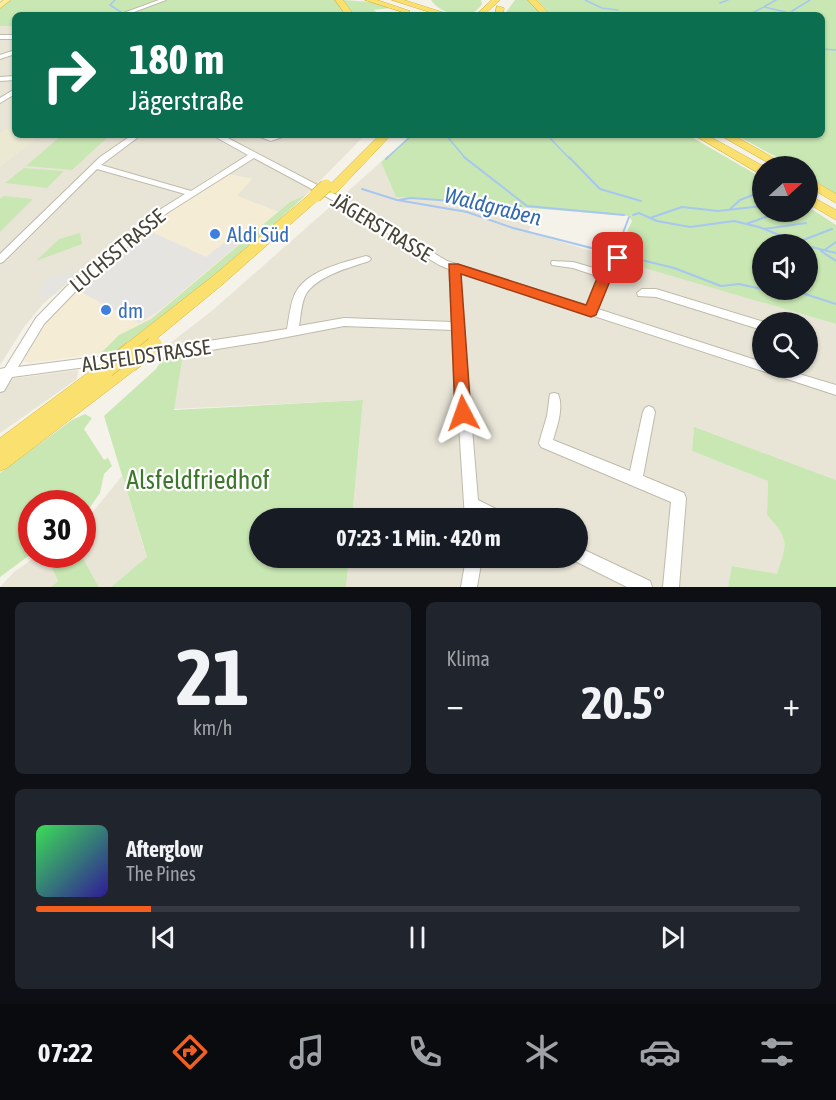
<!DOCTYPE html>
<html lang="de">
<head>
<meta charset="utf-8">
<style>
	:root { --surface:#171b24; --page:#20242c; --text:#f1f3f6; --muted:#9ea1a6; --line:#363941; --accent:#f45e1f }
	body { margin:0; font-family:"Asap Condensed",sans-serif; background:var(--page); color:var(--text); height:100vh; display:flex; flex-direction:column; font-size:22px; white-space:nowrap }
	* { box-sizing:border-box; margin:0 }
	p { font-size:20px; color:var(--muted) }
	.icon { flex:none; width:33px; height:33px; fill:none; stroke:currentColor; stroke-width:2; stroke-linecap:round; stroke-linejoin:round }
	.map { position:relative; height:587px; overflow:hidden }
	.side { display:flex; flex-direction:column; gap:15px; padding:15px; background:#0d0f14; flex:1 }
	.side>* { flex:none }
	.hud { position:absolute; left:12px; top:12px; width:813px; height:126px; border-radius:9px; box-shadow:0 2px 4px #0004; background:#0b6e4f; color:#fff; overflow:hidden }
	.needle { width:39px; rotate:69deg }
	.controls { position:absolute; left:752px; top:156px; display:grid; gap:12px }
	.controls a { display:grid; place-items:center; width:66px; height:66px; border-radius:50%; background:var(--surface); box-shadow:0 2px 4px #0004; font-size:30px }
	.speed { position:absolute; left:18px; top:490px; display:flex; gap:12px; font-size:30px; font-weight:700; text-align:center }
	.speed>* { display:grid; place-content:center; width:78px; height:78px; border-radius:50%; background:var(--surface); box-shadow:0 2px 4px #0004; line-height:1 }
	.speed .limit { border:9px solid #d22; background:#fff; color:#111 }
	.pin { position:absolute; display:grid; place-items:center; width:51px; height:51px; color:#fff; margin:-26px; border-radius:12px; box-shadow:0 3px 9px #0006 }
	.me { position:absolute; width:66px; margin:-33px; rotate:356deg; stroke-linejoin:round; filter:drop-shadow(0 0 4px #0008) }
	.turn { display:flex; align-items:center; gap:21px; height:126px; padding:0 18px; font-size:27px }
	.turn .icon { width:78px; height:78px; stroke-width:2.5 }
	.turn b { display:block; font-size:42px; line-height:51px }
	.big { font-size:45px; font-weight:700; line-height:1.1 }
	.side .widget { flex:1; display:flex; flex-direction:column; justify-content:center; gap:9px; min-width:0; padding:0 21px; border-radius:9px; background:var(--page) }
	.side .dial { align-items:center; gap:0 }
	.dial b { font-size:78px; line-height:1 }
	.song { display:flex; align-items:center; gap:18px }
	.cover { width:72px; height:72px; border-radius:9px; background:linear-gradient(135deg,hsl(130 70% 55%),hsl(250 70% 35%)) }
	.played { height:6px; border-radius:3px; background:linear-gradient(90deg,var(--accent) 15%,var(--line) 15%) }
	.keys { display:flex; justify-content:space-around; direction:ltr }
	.heat { display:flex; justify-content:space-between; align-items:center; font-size:33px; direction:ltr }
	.side .tiles { flex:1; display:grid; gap:15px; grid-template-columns:1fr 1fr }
	.widget:last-child { grid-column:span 2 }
	.trip { position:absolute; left:249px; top:508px; width:339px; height:60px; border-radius:30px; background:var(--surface); box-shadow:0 2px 4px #0004; font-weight:700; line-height:60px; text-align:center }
	.dock { display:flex; height:96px; justify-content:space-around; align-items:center; background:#090b0e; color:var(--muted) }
	.dock .icon { width:42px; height:42px }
	.dock .current { color:var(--accent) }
	.dock b { font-size:27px; color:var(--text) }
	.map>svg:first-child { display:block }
	.residential { fill:#e8e5d7; fill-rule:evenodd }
	.commercial { fill:#f5ecd5 }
	.education { fill:#ece9d3 }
	.green { fill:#c8e7b3; fill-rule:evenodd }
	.parking { fill:#e5e4e0 }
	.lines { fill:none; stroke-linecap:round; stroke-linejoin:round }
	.stream-far1 { stroke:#a7c7ef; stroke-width:1.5 }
	.stream { stroke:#a7c7ef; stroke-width:2 }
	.minor-casing { stroke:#bfbbab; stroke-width:2 }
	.major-casing { stroke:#e1ce6a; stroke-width:2 }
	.highway-casing { stroke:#d9b73d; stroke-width:1 }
	.minor { fill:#fff; fill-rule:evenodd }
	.major { fill:#fbee9a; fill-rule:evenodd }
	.highway { fill:#fae06e; fill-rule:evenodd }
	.highway-bridge-far1-casing { stroke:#d9b73d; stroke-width:14; stroke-linecap:butt }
	.highway-bridge-casing { stroke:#d9b73d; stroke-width:17; stroke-linecap:butt }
	.highway-bridge-far1 { stroke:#fae06e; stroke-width:13 }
	.highway-bridge { stroke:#fae06e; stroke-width:16 }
	.route { fill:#f45e1f; stroke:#9f3d14; stroke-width:1.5 }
	.shop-dot { fill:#3f7fe0; stroke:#fff; stroke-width:2 }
	.labels { text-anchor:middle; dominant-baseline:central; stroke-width:4.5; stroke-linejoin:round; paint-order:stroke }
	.street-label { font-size:21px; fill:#474337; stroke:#fff }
	.shop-label { font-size:21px; fill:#366cbe; stroke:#fff; text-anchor:start }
	.water-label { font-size:22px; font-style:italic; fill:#3369b1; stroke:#fff }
	.near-park-label { font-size:26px; fill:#3d782b; stroke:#fff }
</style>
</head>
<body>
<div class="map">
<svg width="836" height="587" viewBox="0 0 836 587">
	<rect width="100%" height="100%" fill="#f4f2e9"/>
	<path class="residential" d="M0 26H15V135H365L306 195 290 203 279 212 236 196 252 179 218 172 156 213H151L43 304 24 327 0 365Z
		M381 162 396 197 539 210 528 232 836 324V480L694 428 692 451 768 481 767 515 784 534 785 550 777 575 733 566 728 587H346L349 558H578V519H352L363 400 174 409 183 355 159 358 156 354 213 310ZM762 322H807V368H762Z
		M78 370 77 379 0 433V380Z
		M122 476 147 558 111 587H99L81 555 83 524Z
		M38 555H46L58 581 51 587H0L14 572Z"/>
	<path class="commercial" d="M226 174 252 179 237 196 279 212 151 319 119 335 101 353 30 363 23 361 52 314 125 245 177 205Z"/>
	<path class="education" d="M5 129 15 130V135H41L0 167V133Z"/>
	<path class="green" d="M10 0H336L346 15H15V26H0V8Z
		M343 0 372 2 391 8 373 10 379 13 377 14 352 15Z
		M431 0H481L482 4C471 23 441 15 431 0Z
		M515 0H529L542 15H504Z
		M537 0H836V194L807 176V166H793L736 135H822V15H550Z
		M62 135H110L72 170 26 166Z
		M411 135H688L762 178V212H807V206L836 225V324L614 259 632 221 629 216 396 197 381 162ZM762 244H807V290H762Z
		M24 168 64 171 47 188 5 183Z
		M306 195 241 254 120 351 101 353 119 335 151 319 290 202Z
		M4 196 33 199 0 232V199Z
		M80 233 82 244 36 261 59 239Z
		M183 355 174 410 363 400 352 519H260V558H349L346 587H111L147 557 104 416 156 369 163 358Z
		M85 414 92 418 84 429 104 460 108 458 112 466 104 474 100 493 83 517 82 504H32L31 554 0 577V473L72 420Z
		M694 427 836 480V587H728L732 566 777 574C787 543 790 540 767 515L768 481 692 451Z
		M46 555H81L99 587H51L58 581Z"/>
	<path class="parking" d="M242 229 252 233 159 311 139 323 77 290 144 232 154 233 206 257Z
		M75 271 67 283 57 287V293L40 299V287L44 285 47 279Z"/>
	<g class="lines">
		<path class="stream-far1" d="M115 0 110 5 121 12
			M585 0 602 8 618 10
			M720 3 728 0
			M765 6 776 0
			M792 11 810 0
			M748 15 764 7 786 12 780 15
			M785 15 790 12
			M822 49 836 50
			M446 135 466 159
			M547 135 570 159
			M386 159 412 135"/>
		<path class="stream" d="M464 157 527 206 624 215
			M569 157 600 189 641 201
			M386 159 388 157
			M362 189 397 200 467 212 513 228 615 254 629 217
			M399 200 411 198 521 206
			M730 209 740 200 753 195
			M633 215 639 213 657 221 690 227 734 221 759 227 802 244
			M650 218 682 207 718 211 762 206
			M746 224 774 214 786 216
			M764 229 806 223
			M798 242 832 229
			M807 246 836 253
			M821 251 836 261
			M823 251 836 242
			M625 256 674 268 721 286 739 284 762 289
			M763 290 799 292 836 304"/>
		<defs>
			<path id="minor" d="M159 0H166L126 15H118Z
				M0 35H15V39H0Z
				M15 50V54L0 59V55Z
				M15 76V80L0 81V77Z
				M15 89V94L0 103V98Z
				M132 135H141L101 165 191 191 248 155 212 135H222L342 198 447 261 588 306 600 277 573 268 552 265 551 263 552 261 573 262 604 271 615 256H621L623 258 611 276 598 309 762 362V368H779L836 385V395L459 272 478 500 506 514 508 519H485L479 516V519H465L453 330 344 326 261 342 143 361 139 359 137 356 139 353 143 351 287 329C289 318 290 306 294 296 304 271 342 263 366 256L369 257 371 259 369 261C351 267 317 276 306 294 301 303 301 316 299 326L344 318 452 322 449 269 439 265 336 202 254 158 167 213 74 293 44 324 18 367 119 354 123 356 125 359 123 362 12 377 4 391 0 392V369L5 368 36 318 66 287 161 209 185 194 97 169 3 262 0 263V254L100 157Z
				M255 135 271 137 288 135 271 141Z
				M642 289H656L764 322H762V330L656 297 638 296 637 293Z
				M554 393 558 394C564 408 557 426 553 440L630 471 643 412 645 408 649 406 653 408 655 412 643 476 684 493 686 498 679 587H663L671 502 541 447 539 443 547 416 550 394Z
				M578 547 650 581 652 587H627L573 560 572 558H578Z
				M466 558H482L477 587H461Z"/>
			<path id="major" d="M4 0H10L0 8V3Z"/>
			<path id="highway" d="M335 0H343L354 15H346Z
				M365 0H377L410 11 406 13Z
				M392 0H404L451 15H439Z
				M492 0H500L484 15H476Z
				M528 0H536L550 15H542Z
				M497 6 504 8 503 15H495Z
				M380 135H391L336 193H328V187Z
				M694 135H707L763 166 762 175Z
				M720 135H733L788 166H774Z
				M807 177 836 194V203L807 186Z
				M315 192 321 196 319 199 223 284 138 354 132 356 126 354 124 349 126 344 213 276 311 193Z
				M807 194 836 210V220L807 203Z
				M130 357 136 359 138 364 136 369 7 468 0 471V438L93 369 99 367 107 372Z"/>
		</defs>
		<use href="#minor" class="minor-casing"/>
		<use href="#major" class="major-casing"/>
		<use href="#highway" class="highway-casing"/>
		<use href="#minor" class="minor"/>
		<use href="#major" class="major"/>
		<use href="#highway" class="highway"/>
		<defs>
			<path id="highway-bridge-far1" d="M315 196 326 186"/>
			<path id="highway-bridge" d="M130 364 154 345
				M107 369 132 349"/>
		</defs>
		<use href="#highway-bridge-far1" class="highway-bridge-far1-casing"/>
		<use href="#highway-bridge" class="highway-bridge-casing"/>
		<use href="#highway-bridge-far1" class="highway-bridge-far1"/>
		<use href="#highway-bridge" class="highway-bridge"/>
	</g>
	<path class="route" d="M618 254 624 258 612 276 596 315 591 317 461 274 471 413 469 418 463 420 457 418 455 413 449 264H458L586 305C593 290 601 259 618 254Z"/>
	<g class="shop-dot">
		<circle cx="215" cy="234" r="6"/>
		<circle cx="106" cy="310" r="6"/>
	</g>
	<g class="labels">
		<g class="street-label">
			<text transform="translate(382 227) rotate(31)">JÄGERSTRASSE</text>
			<text transform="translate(117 250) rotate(-40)">LUCHSSTRASSE</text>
			<text transform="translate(146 355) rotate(-8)">ALSFELDSTRASSE</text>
		</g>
		<g class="shop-label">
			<text x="227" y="234">Aldi Süd</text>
			<text x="118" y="310">dm</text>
		</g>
		<g class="water-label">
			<text transform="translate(493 206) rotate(14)">Waldgraben</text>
		</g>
		<g class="near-park-label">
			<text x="198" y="480">Alsfeldfriedhof</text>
		</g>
	</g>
</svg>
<div class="controls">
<a><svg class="needle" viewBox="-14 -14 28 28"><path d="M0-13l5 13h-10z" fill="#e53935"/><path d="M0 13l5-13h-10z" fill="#9ea1a6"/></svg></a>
<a><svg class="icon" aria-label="sound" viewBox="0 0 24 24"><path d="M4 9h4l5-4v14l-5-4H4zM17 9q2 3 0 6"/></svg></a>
<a><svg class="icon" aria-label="search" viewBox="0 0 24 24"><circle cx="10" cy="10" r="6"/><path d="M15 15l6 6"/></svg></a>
</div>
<div class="speed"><div class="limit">30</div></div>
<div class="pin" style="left:618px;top:258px;background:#d93025"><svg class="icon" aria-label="arrive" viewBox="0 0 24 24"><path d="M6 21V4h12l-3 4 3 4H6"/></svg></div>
<svg class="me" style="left:463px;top:413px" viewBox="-20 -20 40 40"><path d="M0-17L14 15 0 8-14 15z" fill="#f45e1f" stroke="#fff" stroke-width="4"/></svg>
<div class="trip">07:23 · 1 Min. · 420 m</div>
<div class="hud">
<div class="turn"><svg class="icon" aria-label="right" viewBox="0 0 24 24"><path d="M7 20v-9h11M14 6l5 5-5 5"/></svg><div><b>180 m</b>Jägerstraße</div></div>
</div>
</div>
<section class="side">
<div class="tiles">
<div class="widget dial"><b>21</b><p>km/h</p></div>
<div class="widget"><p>Klima</p>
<div class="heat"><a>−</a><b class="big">20.5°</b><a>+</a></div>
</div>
<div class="widget">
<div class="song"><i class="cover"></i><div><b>Afterglow</b><p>The Pines</p></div></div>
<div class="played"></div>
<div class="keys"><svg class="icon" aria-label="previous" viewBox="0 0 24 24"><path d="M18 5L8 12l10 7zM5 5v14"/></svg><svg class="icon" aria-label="pause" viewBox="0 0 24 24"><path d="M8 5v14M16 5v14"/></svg><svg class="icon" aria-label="next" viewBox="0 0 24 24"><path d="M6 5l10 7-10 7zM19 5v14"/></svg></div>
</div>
</div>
</section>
<nav class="dock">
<b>07:22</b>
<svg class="icon current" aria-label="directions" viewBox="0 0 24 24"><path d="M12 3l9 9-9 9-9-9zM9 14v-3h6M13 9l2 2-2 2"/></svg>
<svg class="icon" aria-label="music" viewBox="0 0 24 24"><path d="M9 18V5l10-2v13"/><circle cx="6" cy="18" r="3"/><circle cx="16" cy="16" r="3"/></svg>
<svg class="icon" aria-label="phone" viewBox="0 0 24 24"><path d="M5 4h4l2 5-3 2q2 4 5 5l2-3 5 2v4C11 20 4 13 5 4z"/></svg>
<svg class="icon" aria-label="climate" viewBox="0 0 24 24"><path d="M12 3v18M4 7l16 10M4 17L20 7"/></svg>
<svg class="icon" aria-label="car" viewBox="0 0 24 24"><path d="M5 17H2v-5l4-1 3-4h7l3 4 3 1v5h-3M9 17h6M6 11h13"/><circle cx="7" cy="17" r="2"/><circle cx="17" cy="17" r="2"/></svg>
<svg class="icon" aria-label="filters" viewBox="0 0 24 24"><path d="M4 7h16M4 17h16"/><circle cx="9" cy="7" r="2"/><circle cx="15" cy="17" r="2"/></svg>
</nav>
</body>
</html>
